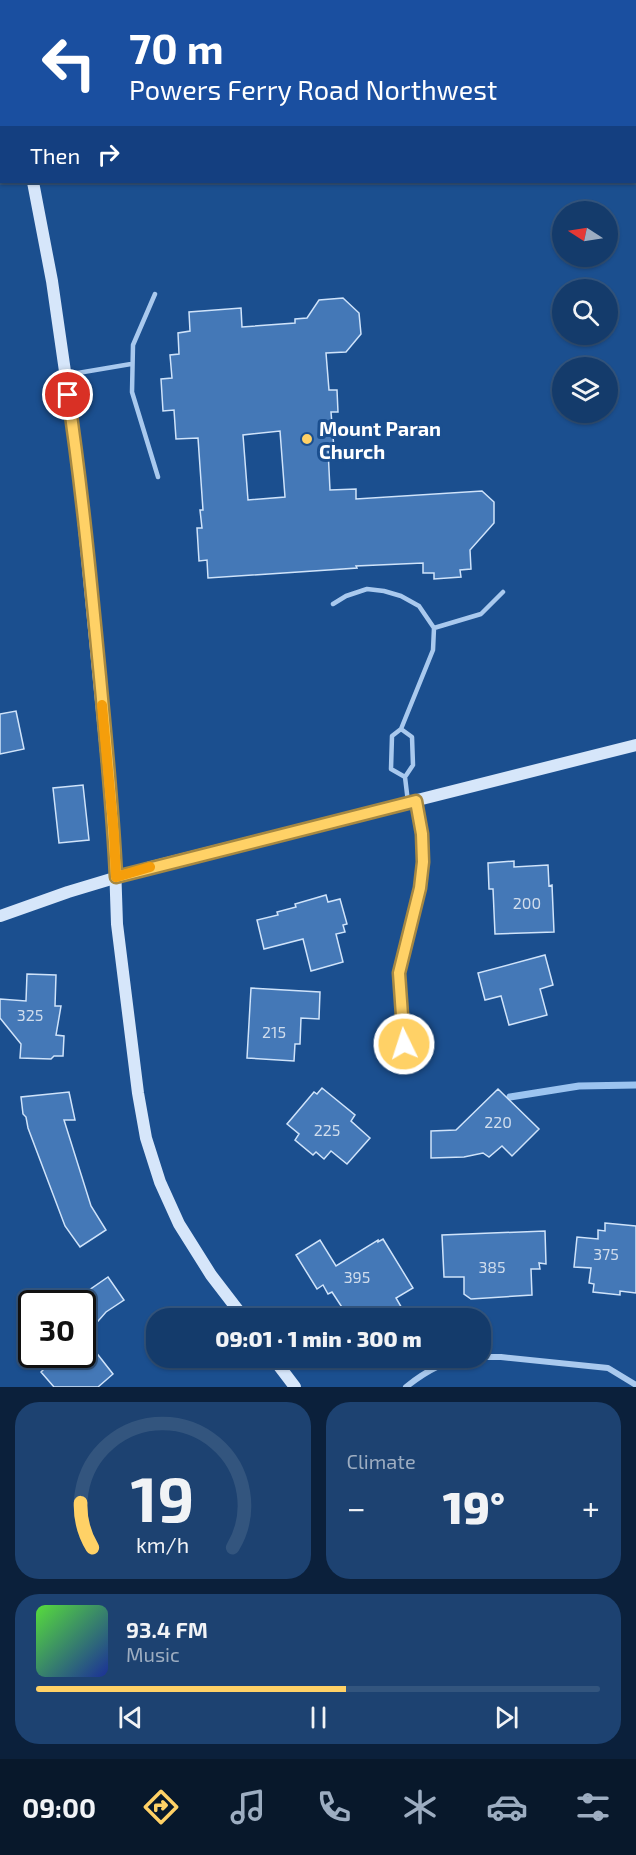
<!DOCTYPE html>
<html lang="en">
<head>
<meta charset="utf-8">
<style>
	:root { --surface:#143b6b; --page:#1d4271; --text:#f1f3f6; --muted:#9dadc1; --line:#33557e; --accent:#ffd166 }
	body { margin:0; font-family:"Exo 2",sans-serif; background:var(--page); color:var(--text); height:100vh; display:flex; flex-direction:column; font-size:22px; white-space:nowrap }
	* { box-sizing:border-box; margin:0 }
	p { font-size:20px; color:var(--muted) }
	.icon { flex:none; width:33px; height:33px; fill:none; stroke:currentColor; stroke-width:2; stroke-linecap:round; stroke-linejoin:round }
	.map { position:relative; height:1387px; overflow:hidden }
	.panel { display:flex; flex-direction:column; gap:15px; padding:15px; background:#0b203b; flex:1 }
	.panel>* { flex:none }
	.guide { position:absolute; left:0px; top:0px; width:636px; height:183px; box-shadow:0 2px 4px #0004,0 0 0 2px var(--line); background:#1a4fa0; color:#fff; overflow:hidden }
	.needle { width:39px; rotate:282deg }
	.controls { position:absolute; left:552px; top:201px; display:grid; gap:12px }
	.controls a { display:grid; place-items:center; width:66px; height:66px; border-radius:50%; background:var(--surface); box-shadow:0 2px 4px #0004,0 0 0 2px var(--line); font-size:30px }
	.speed { position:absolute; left:18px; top:1290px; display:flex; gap:12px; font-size:30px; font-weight:700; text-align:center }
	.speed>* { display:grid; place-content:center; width:78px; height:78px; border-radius:50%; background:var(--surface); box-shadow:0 2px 4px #0004,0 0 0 2px var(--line); line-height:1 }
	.speed .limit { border:3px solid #111; border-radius:9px; background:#fff; color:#111 }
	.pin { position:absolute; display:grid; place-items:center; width:51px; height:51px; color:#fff; margin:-26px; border:3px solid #fff; border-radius:50%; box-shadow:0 2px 6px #0007 }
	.me { position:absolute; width:66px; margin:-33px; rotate:356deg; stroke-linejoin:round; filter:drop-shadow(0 0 4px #0008) }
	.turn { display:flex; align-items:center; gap:21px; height:126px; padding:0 30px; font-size:27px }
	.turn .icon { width:78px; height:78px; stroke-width:2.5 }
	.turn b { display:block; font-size:42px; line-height:51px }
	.then { display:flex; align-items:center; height:57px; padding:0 30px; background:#0003; gap:12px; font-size:22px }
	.big { font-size:45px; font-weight:800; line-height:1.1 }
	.panel .tile { flex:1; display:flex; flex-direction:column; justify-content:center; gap:9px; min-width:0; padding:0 21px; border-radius:24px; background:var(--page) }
	.panel .dial { align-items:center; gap:0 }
	.dial svg { height:156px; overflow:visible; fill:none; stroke:var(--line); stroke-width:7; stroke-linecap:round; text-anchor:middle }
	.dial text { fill:var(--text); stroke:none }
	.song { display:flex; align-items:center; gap:18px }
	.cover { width:72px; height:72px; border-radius:9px; background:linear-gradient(135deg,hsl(110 70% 55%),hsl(230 70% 35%)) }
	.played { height:6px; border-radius:3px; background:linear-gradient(90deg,var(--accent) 55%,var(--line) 55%) }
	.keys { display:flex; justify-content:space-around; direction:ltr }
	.heat { display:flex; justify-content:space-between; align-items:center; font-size:33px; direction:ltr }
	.panel .tiles { flex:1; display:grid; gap:15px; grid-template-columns:1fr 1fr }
	.tile:last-child { grid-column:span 2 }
	.trip { position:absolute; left:146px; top:1308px; width:345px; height:60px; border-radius:24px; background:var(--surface); box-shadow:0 2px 4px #0004,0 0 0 2px var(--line); font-weight:800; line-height:60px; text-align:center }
	.dock { display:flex; height:96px; justify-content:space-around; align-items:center; background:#08182b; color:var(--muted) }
	.dock .icon { width:42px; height:42px }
	.dock .selected { color:var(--accent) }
	.dock b { font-size:27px; color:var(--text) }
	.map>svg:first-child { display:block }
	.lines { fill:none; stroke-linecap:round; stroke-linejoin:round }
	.stream { stroke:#9cc4f0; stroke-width:7 }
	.building { fill:#4478b7; stroke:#cfe3fa; stroke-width:1.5; fill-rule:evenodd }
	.lane { stroke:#a9c9ee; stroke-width:4.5 }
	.street { stroke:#a9c9ee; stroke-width:6 }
	.secondary { stroke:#d6e6fa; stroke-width:12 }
	.route-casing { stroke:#a68842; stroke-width:15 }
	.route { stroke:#ffd166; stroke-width:10 }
	.slow { stroke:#f59e0b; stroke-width:10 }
	.poi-dot { fill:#ffd166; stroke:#1b4f8f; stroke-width:2 }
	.labels { text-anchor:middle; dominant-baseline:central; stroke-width:6; stroke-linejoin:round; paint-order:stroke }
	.number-label { font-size:16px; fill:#d0dded }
	.poi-label { font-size:20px; font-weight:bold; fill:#fff; stroke:#1b4f8f; text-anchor:start }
</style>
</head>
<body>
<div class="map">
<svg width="636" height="1387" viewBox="0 0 636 1387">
	<rect width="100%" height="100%" fill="#1b4f8f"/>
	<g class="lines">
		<path class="stream" d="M510 1097 579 1086 636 1085"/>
	</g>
	<path class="building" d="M343 298 359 313 361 334 346 352 326 353 329 390H337L338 412H331L334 449H328L330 490 356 489V499L482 491 494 502V523L470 550 471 569 460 570 461 577 434 579V573H423V563L356 566 357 568 208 578 207 560 199 561 197 528H202L200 510H203L198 438 176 439 174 410 163 411 161 379 172 378 170 355 179 354 178 333 190 331 189 312 241 308 242 327 295 323V319L307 318 319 300ZM280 431 285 497 248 500 243 435Z
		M16 711 24 749 0 754V714Z
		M83 785 89 840 59 843 53 788Z
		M514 861V867L548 865 549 886 552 885 554 932 495 934 493 889H489L488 863Z
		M326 895 328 902 340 899 347 924 343 925 345 932 336 934 343 962 311 971 303 939 264 949 257 920 278 915 277 912 296 907 295 904Z
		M545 955 553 985 540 989 547 1015 509 1025 501 996 485 1000 478 973Z
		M27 974 56 975 55 1006H61L56 1035 64 1036 63 1056H54L51 1059 20 1058 21 1044 0 1018V999L26 1001Z
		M251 988 320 992 319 1019 301 1018 300 1044H295L294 1061 247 1058Z
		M322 1088 355 1115 351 1121 370 1138 347 1164 331 1151 324 1159 316 1152 313 1155 295 1140 299 1134 287 1124 314 1092 317 1094Z
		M498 1089 539 1129 512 1156 502 1146 489 1157 483 1153 464 1157 431 1158V1131L456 1130Z
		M69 1092 75 1120H64L91 1206 106 1230 80 1247 65 1226 28 1128 26 1117 23 1114 21 1097Z
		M605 1223 636 1226V1293L620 1291V1295L593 1292 594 1284 589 1283 591 1268 574 1267 577 1237 598 1239V1230L605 1231Z
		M545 1231 546 1264 539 1263 540 1269H531L532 1295 471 1299 464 1294V1277H444L442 1235Z
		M383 1239 413 1288 396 1298 403 1310 389 1318H349L332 1292 328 1294 323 1285 317 1289 296 1255 320 1240 336 1266 378 1240V1242Z
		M108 1277 124 1300 106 1312 84 1337 113 1374 98 1387H54L41 1372 46 1367 34 1354H82V1295Z"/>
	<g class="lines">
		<path class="lane" d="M155 294 133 345 132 392 158 477
			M66 375 131 364
			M333 604 346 596 367 589 384 591 401 596 419 606 434 628 433 650 401 729 392 736 391 769 405 777
			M434 628 481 614 503 592
			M401 729 412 737 413 765 405 777 408 802"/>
		<path class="street" d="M634 108H636
			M403 1044 399 973 420 888 423 863 422 834 416 801
			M480 1357H501L608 1368 636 1385
			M406 1387C426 1371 445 1360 471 1358"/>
		<path class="secondary" d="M2 0 3 2
			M33 182 52 281 77 455 114 835 117 924 138 1093 146 1138 160 1182 179 1224 211 1275 244 1318
			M0 916 68 892 151 867 636 745
			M273 1358 295 1387"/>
	</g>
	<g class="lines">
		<defs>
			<path id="route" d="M68 395C82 488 91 583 100 677 106 743 113 810 116 877L416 801 422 834 423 862 420 888 399 973 404 1044"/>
		</defs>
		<use href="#route" class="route-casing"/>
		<use href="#route" class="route"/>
		<path class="slow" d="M102 705 114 835 116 877 150 867"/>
	</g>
	<circle class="poi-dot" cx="307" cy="439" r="6"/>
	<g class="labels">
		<g class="number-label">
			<text x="527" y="902">200</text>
			<text x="30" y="1014">325</text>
			<text x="274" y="1031">215</text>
			<text x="498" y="1121">220</text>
			<text x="327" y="1129">225</text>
			<text x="606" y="1253">375</text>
			<text x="492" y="1266">385</text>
			<text x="357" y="1276">395</text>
		</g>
		<g class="poi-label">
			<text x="319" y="428">Mount Paran<tspan x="319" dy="23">Church</tspan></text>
		</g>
	</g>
</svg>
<div class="controls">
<a><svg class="needle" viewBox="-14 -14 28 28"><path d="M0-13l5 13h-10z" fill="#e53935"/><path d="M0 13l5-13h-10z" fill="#9dadc1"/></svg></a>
<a><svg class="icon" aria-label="search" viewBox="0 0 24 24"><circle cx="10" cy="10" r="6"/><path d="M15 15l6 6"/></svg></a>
<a><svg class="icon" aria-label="layers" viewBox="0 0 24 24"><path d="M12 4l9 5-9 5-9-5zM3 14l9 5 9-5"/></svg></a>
</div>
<div class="speed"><div class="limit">30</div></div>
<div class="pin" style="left:68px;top:395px;background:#d93025"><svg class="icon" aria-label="arrive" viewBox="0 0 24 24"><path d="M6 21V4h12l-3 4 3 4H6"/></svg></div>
<svg class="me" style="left:404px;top:1044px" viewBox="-20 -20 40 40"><circle r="17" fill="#ffd166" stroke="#fff" stroke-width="3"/><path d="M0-11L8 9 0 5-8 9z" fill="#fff"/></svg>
<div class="trip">09:01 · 1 min · 300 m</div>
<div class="guide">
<div class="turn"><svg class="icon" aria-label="left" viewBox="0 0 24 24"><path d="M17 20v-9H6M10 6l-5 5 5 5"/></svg><div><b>70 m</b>Powers Ferry Road Northwest</div></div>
<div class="then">Then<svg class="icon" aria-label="right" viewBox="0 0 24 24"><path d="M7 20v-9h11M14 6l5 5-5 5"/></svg></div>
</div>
</div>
<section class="panel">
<div class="tiles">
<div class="tile dial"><svg viewBox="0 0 100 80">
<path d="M14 69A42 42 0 1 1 86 69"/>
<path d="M14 69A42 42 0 0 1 8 46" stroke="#ffd166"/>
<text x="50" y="56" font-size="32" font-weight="700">19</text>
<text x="50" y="72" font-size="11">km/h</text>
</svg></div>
<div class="tile"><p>Climate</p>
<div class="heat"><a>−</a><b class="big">19°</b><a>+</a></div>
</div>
<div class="tile">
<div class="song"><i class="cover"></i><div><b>93.4 FM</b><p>Music</p></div></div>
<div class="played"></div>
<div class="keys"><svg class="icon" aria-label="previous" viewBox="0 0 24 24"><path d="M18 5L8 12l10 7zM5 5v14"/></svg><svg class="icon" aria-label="pause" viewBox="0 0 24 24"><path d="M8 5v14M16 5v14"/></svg><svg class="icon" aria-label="next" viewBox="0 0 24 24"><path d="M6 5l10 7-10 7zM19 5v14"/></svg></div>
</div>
</div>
</section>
<nav class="dock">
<b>09:00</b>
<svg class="icon selected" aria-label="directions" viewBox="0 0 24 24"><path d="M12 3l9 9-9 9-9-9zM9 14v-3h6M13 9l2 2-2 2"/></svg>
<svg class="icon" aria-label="music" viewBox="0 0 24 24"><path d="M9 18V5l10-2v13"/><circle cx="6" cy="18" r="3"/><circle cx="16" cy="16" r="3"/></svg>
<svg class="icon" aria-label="phone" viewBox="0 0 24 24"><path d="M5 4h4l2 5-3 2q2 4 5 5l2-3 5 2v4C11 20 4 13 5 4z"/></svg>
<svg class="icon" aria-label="climate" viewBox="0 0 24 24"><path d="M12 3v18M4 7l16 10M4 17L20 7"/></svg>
<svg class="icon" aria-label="car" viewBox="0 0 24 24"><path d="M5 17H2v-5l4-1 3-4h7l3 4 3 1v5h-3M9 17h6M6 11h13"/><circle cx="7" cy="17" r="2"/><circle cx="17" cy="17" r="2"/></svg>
<svg class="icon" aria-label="filters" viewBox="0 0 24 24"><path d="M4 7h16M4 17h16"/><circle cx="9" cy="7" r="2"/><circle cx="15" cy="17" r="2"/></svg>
</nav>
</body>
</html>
